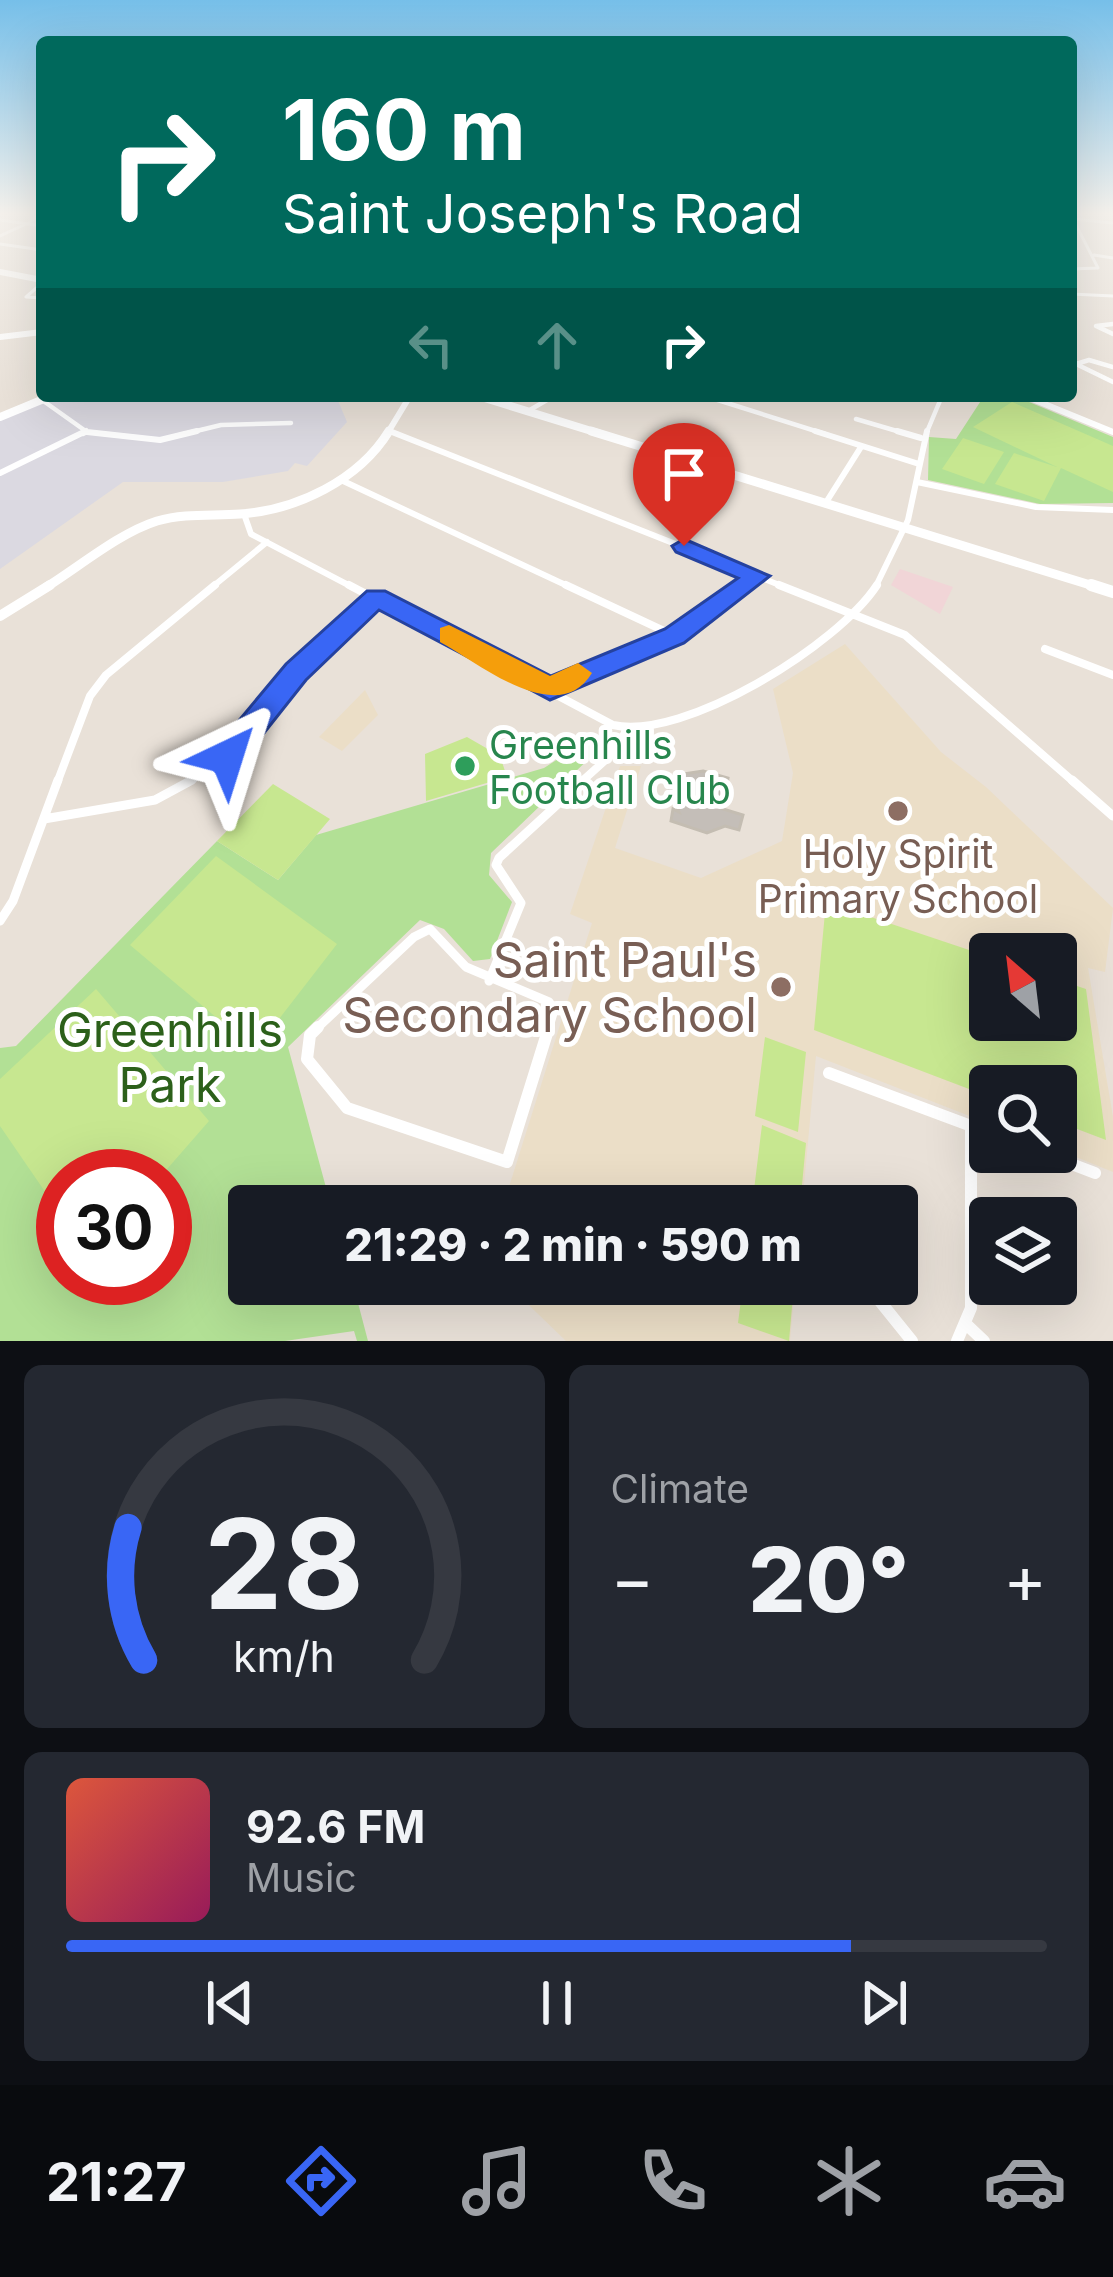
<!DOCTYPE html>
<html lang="en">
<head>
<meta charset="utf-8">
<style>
	:root { --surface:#171b24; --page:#242831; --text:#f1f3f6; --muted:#9ea1a6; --line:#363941; --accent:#3966f5 }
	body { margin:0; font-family:Inter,sans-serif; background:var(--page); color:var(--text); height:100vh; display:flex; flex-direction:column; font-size:45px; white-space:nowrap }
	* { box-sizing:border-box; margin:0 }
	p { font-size:39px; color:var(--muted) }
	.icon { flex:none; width:66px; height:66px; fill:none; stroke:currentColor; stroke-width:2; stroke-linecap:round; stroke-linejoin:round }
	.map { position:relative; height:1341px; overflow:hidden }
	.details { display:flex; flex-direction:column; gap:24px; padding:24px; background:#0d0f14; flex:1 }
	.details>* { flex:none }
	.top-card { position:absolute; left:36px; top:36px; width:1041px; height:366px; border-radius:12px; box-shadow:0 12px 48px #0002; background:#00695c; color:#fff; overflow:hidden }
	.needle { width:78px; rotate:332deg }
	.controls { position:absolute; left:969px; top:933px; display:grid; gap:24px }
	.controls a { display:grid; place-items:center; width:108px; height:108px; border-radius:12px; background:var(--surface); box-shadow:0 12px 48px #0002; font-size:60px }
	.speed { position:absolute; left:36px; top:1149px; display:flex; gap:24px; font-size:60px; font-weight:700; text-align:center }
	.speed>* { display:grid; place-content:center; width:156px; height:156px; border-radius:50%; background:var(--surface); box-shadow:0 12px 48px #0002; line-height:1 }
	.speed .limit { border:18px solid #d22; background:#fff; color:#111 }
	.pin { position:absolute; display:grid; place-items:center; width:102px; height:102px; color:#fff; margin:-123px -51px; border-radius:50% 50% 50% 0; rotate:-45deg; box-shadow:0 0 12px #0007 }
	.pin .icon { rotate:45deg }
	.me { position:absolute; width:132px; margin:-66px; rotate:41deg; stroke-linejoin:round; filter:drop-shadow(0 0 9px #0008) }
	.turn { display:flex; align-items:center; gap:42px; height:252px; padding:0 48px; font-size:54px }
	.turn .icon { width:156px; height:156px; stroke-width:2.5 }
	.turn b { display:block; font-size:84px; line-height:102px }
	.lanes { display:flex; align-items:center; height:114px; padding:0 48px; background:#0003; justify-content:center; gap:60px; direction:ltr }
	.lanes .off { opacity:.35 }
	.big { font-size:90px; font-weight:800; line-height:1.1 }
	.details .tile { flex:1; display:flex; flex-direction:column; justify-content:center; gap:18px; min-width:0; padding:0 42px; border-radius:18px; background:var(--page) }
	.details .dial { align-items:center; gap:0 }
	.dial svg { height:312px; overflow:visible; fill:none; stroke:var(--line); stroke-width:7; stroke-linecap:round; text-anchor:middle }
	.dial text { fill:var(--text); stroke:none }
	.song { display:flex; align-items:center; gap:36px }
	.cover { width:144px; height:144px; border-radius:18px; background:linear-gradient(135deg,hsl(10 70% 55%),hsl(330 70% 35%)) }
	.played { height:12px; border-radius:6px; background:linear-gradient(90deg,var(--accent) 80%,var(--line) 80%) }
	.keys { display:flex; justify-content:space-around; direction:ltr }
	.heat { display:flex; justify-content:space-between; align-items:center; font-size:66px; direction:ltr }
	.details .tiles { flex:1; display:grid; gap:24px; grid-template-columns:1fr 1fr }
	.tile:last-child { grid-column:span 2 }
	.trip { position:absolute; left:228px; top:1185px; width:690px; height:120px; border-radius:12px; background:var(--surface); box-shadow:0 12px 48px #0002; font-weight:800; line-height:120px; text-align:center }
	.dock { display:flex; height:192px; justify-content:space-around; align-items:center; background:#090b0e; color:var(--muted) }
	.dock .icon { width:84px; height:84px }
	.dock .selected { color:var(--accent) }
	.dock b { font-size:54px; color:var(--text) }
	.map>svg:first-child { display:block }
	.industrial { fill:#dbd9e1 }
	.education { fill:#ebdec7; fill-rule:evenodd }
	.medical { fill:#f1d5d7 }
	.green { fill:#b2e095; fill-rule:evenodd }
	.pitch { fill:#c7e790 }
	.building { fill:#c4beb8; stroke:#c4bdb2; stroke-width:3 }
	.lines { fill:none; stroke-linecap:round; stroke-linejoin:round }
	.minor-far5 { stroke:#fff; stroke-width:3 }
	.minor-far4 { stroke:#fff; stroke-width:4.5 }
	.minor-far3 { stroke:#fff; stroke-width:6 }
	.minor-far2 { stroke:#fff; stroke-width:8 }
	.minor-far1 { stroke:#fff; stroke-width:9 }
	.minor { stroke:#fff; stroke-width:12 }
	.tertiary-far2 { stroke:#fff; stroke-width:6 }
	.tertiary-far1 { stroke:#fff; stroke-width:9 }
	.tertiary { stroke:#fff; stroke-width:10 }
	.secondary-far3 { stroke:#fff; stroke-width:6 }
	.secondary-far2 { stroke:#fff; stroke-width:8 }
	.secondary-far1 { stroke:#fff; stroke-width:9 }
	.secondary { stroke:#fff; stroke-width:12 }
	.route { fill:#3966f5; stroke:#25429f; stroke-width:3 }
	.slow { fill:#f59e0b }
	.leisure-dot { fill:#2e9e5b; stroke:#fff; stroke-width:4.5 }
	.education-dot { fill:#8d6e63; stroke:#fff; stroke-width:4.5 }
	.labels { text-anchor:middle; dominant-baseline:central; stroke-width:10; stroke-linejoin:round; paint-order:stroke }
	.leisure-label { font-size:39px; fill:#27864d; stroke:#fff; text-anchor:start }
	.education-label { font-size:39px; fill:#785e54; stroke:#fff }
	.near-education-label { font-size:48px; fill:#785e54; stroke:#fff; text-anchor:end }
	.near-park-label { font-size:48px; fill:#2c601a; stroke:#fff }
</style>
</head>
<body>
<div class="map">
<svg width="1113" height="1341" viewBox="0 0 1113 1341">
	<rect width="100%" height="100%" fill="#e9e1d8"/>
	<path class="industrial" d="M60 396H336L347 422 307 466 295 463 288 471 223 482H123L0 569V419Z"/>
	<path class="education" d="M845 644 941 752 986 787 1113 908 1105 972 1088 968 1113 1117V1172L1056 1149V1086H990V1124L816 1056 802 1206H503L592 923 570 914 620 766H641L615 848 701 878 782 841 793 773 773 689ZM990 954H1056V1020H990Z
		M365 690 378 715 342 751 319 737Z
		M507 1284H795L790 1341H566Z"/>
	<path class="medical" d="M900 569 953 587 940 614 891 585Z"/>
	<path class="green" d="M984 396H1015L1113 437V503L1040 504 928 480 929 437 956 439Z
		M589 739 599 749 491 853 489 875 512 902 490 959 473 961 444 929 420 920 288 1047 331 1206H249V1284H353L368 1341H357L354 1331 285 1341H0V1048L16 1046 217 841 278 880 316 835 544 768ZM63 1176H165V1278H63Z"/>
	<path class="pitch" d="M1012 402 1113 446V492L1061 468 1044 501 995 484 1014 453 1057 467 973 427Z
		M963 438 1004 452 984 484 942 469Z
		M467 737 500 756 507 777 426 801 425 754Z
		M273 784 330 819 278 880 217 841Z
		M216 856 337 944 255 1050 130 945Z
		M826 902 990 957V1020H1056V979L1086 989 1106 1140 1056 1121V1086H990V1097L814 1030Z
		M96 989 209 1121 161 1176H63V1218L0 1126V1079Z
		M765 1037 806 1052 798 1132 755 1116Z
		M762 1125 806 1143 800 1206H752Z
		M743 1284H794L789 1341 738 1323Z"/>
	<path class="building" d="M703 771 728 778 723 809 743 815 739 830 725 826 707 833 671 821 673 809 679 812 664 777Z"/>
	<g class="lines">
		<path class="minor-far5" d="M1073 219 1113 223
			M0 220 42 226
			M29 223 38 215
			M0 236 26 224
			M0 244 42 250
			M1094 255 1113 258
			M1071 269 1098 268 1073 219
			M42 283 26 297 42 298
			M1071 294 1113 296"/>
		<path class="minor-far4" d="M1113 324 1096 326 1113 334
			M1113 367 1089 360 1076 364 1113 382
			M705 396 825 434
			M42 400 87 432 83 434
			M528 411 554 396
			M856 419 907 434
			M87 432 105 434
			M392 432 397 434
			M184 434 221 425 291 423
			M926 434 942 396"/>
		<path class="minor-far3" d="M815 431 919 464
			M897 431 921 438
			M87 432 160 440 197 431
			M392 432 787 588
			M0 473 86 431
			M341 480 572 588
			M917 482 1036 507 1113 510
			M825 504 861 447
			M244 514 251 534 354 588
			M211 588 267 542
			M740 588 757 576
			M875 588 908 520 927 431"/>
		<path class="minor-far2" d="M349 585 613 725C684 741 838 645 877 585
			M566 585 675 636
			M779 585 905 635 1075 783
			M1045 649 1113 675
			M550 689 675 636 745 585
			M57 783 90 696 106 675 215 585
			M187 783 227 757 296 672 376 597
			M580 783 610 756 627 730"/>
		<path class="minor-far1" d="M1072 780 1113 816
			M44 819 155 800 192 780
			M0 921 13 901 58 780
			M489 981 521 903 496 865 499 858 584 780
			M315 1030 414 937 430 929 466 967 549 1002 554 1010 548 1030"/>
		<path class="minor" d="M318 1027 310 1035 307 1059 347 1108 507 1162 549 1027
			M829 1073 990 1133
			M1040 1152 1095 1173
			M866 1284 912 1341
			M965 1323 984 1341
			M957 1341 971 1308V1126"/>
		<path class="tertiary-far2" d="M0 337 42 332
			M1025 396 1113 432
			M387 434 410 396"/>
		<path class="tertiary-far1" d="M45 588C79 567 119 533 157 521 185 513 212 516 240 514 297 510 359 480 389 431"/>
		<path class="tertiary" d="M0 616 50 585"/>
		<path class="secondary-far3" d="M0 272 42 280"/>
		<path class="secondary-far2" d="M478 396 601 434
			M0 417 51 396"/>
		<path class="secondary-far1" d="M591 431 1100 588"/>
		<path class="secondary" d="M1091 585 1113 592"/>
	</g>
	<linearGradient id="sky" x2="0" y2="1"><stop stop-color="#76bfe9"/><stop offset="0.53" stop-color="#f5f2ed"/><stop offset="1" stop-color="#f5f2ed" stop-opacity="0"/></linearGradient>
	<rect width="1113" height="402" fill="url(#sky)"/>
	<path class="route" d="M684 539 770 576 684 643 550 700 379 610 306 680 237 767H216L212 757 216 748 286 664 367 591H385L551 676 665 629 738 578 676 552 672 546Z"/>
	<path class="slow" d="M449 625 550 676 578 663 592 673C558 729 480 664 440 642V628Z"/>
	<circle class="leisure-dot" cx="465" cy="766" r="12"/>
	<g class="education-dot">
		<circle cx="898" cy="811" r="12"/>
		<circle cx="781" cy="987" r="12"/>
	</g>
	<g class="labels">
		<g class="leisure-label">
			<text x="489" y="744">Greenhills<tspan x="489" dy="45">Football Club</tspan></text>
		</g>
		<g class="education-label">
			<text x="898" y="853">Holy Spirit<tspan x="898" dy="45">Primary School</tspan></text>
		</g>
		<g class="near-education-label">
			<text x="757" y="959">Saint Paul's<tspan x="757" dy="55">Secondary School</tspan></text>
		</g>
		<g class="near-park-label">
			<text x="170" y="1029">Greenhills<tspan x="170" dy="55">Park</tspan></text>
		</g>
	</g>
</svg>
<div class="controls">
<a><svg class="needle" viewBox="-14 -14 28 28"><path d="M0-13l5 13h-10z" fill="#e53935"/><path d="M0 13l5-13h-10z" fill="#9ea1a6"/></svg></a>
<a><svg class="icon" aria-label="search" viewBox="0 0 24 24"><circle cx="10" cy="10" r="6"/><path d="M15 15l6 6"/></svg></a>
<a><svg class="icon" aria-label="layers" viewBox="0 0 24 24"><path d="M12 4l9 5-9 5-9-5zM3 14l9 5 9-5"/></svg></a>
</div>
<div class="speed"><div class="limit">30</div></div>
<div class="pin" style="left:684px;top:546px;background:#d93025"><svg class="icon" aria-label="arrive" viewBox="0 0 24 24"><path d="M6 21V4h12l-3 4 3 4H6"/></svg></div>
<svg class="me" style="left:227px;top:757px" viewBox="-20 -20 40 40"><path d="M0-17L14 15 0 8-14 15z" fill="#3966f5" stroke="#fff" stroke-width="4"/></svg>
<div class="trip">21:29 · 2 min · 590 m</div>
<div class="top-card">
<div class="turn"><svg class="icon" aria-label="right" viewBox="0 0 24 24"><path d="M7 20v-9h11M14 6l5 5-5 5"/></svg><div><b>160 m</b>Saint Joseph's Road</div></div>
<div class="lanes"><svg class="icon off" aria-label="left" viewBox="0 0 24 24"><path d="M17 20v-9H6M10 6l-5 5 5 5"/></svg><svg class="icon off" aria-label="ahead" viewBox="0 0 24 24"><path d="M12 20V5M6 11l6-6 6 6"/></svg><svg class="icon" aria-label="right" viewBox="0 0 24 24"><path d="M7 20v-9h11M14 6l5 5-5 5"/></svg></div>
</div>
</div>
<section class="details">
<div class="tiles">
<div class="tile dial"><svg viewBox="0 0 100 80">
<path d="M14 69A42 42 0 1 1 86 69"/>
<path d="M14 69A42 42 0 0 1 10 35" stroke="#3966f5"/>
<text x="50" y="56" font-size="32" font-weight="700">28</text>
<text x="50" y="72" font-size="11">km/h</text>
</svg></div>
<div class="tile"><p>Climate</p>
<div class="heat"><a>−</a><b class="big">20°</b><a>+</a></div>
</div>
<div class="tile">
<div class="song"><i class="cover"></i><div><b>92.6 FM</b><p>Music</p></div></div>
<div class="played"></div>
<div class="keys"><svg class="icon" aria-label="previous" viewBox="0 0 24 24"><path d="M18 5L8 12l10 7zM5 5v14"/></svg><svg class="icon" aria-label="pause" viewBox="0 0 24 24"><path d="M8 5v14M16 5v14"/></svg><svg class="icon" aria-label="next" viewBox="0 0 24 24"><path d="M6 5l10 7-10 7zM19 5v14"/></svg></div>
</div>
</div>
</section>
<nav class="dock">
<b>21:27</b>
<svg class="icon selected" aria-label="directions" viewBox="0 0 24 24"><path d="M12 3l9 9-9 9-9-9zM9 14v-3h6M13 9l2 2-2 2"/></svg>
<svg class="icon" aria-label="music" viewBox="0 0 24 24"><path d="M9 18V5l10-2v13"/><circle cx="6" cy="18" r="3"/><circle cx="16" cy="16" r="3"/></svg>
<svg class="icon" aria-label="phone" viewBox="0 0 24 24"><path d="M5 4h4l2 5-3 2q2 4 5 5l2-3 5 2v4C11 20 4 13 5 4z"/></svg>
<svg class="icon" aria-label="climate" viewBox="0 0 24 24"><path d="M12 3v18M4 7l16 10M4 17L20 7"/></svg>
<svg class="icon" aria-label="car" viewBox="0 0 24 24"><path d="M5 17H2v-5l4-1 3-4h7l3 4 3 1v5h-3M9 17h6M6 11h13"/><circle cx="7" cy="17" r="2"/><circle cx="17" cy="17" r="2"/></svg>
</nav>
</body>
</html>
